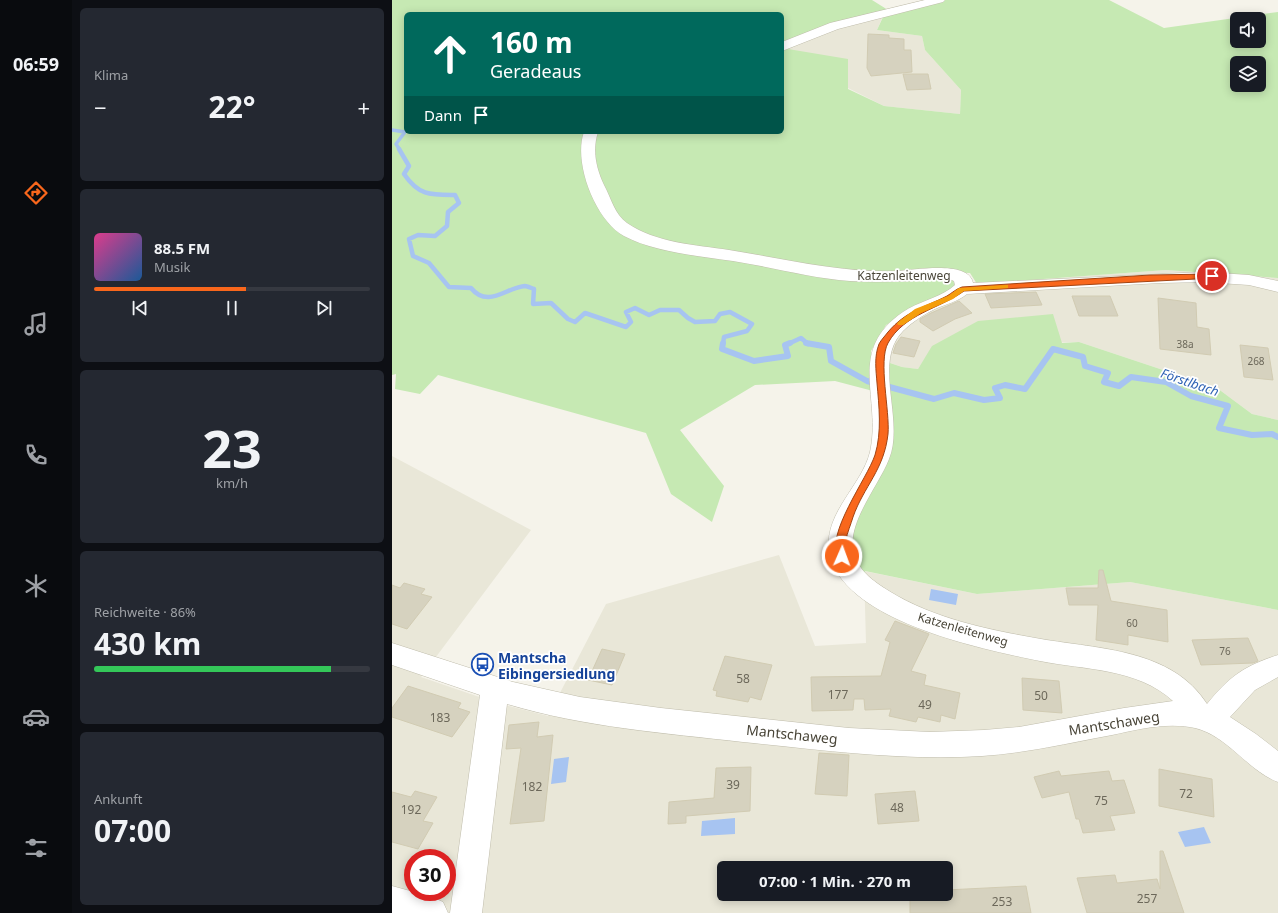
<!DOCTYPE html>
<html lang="de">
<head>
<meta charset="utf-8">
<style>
	:root { --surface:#171b24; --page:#242831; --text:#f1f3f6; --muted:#9ea1a6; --line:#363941; --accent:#f9671c }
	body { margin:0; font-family:"Noto Sans",sans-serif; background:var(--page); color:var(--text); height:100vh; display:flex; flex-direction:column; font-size:15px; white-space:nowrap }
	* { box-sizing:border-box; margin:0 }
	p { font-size:13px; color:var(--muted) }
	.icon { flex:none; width:22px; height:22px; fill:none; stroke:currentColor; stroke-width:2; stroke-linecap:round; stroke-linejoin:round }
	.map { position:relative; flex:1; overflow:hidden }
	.panel { display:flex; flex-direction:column; gap:8px; padding:8px; background:#0d0f14; width:320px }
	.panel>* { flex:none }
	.banner { position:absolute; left:12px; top:12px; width:380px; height:122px; border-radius:6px; box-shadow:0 2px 10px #0003; background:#00695c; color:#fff; overflow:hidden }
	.controls { position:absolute; left:838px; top:12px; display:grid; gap:8px }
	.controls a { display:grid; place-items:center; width:36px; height:36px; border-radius:6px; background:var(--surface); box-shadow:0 2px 10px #0003; font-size:20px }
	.speed { position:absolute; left:12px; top:849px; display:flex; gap:8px; font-size:20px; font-weight:700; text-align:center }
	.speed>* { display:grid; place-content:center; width:52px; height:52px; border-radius:50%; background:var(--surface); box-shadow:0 2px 10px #0003; line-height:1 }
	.speed .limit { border:6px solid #d22; background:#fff; color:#111 }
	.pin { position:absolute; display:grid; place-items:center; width:34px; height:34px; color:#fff; margin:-17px; border:2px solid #fff; border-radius:50%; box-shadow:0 1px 4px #0007 }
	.me { position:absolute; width:44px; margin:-22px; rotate:2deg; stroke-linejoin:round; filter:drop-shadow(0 0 3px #0008) }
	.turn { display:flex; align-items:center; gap:14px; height:84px; padding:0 20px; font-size:18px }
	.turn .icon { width:52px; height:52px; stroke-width:2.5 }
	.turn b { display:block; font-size:28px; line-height:34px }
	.then { display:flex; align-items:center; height:38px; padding:0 20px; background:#0003; gap:8px; font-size:15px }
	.big { font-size:30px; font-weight:700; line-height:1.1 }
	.panel .tile { flex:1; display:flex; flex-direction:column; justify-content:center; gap:6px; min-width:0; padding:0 14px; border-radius:6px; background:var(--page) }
	.panel .dial { align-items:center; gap:0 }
	.dial b { font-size:52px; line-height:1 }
	.song { display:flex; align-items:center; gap:12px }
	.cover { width:48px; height:48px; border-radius:6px; background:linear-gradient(135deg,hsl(330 70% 55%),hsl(210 70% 35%)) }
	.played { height:4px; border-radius:2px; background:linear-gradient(90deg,var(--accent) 55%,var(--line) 55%) }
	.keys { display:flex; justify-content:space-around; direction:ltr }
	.heat { display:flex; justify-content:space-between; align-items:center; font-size:22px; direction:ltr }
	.charge { height:6px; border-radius:3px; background:linear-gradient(90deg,#34c759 86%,var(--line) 0) }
	.trip { position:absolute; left:325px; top:861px; width:236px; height:40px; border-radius:6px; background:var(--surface); box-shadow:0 2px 10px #0003; font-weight:700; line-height:40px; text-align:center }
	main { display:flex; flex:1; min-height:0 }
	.tab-bar { display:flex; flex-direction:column; width:72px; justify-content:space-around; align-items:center; background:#090b0e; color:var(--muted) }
	.tab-bar .icon { width:28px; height:28px }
	.tab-bar .selected { color:var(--accent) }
	.tab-bar b { font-size:18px; color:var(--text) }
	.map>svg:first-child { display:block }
	.residential { fill:#e9e7d8; fill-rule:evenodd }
	.green { fill:#c6e9b3; fill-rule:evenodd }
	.water { fill:#a7c4f1 }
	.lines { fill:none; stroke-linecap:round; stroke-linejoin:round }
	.stream-far2 { stroke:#a7c4f1; stroke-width:3.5 }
	.stream-far1 { stroke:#a7c4f1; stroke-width:4.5 }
	.stream { stroke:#a7c4f1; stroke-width:6 }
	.building { fill:#d6d2bf; stroke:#d1cbb2 }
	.minor-casing { stroke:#c0bdac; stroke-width:1 }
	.minor { fill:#fff; fill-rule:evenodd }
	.route { fill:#f9671c; stroke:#a24312 }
	.slow { fill:#f59e0b }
	.labels { text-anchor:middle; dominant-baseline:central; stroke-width:3.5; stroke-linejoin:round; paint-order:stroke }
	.number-label { font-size:10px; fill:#6c685a }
	.street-label { font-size:12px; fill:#494538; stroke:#fff }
	.near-number-label { font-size:12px; fill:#6c685a }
	.water-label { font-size:13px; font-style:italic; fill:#3064b5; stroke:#fff }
	.near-transit-label { font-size:14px; font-weight:bold; fill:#164399; stroke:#fff; text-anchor:start }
	.near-street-label { font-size:14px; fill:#494538; stroke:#fff }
</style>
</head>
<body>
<main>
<nav class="tab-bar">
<b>06:59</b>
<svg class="icon selected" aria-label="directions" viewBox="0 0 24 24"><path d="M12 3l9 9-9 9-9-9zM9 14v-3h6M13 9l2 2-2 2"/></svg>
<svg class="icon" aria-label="music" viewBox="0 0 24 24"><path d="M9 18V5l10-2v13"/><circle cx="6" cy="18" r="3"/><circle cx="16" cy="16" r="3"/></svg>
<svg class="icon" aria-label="phone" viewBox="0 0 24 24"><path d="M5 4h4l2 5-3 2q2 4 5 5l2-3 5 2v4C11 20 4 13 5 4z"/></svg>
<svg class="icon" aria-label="climate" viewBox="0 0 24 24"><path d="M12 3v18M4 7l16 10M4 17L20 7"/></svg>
<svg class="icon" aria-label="car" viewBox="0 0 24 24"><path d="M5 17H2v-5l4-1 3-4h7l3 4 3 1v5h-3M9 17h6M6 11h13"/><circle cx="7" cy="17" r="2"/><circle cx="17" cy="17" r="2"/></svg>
<svg class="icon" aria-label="filters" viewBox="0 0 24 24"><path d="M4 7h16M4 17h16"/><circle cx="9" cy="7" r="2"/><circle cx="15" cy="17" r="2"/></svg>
</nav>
<section class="panel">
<div class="tile"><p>Klima</p>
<div class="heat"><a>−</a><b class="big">22°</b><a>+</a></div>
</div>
<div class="tile">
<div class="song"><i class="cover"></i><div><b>88.5 FM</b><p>Musik</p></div></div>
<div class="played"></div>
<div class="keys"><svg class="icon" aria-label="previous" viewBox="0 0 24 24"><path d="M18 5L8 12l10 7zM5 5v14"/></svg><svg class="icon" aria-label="pause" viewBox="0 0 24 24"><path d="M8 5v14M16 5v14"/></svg><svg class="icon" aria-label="next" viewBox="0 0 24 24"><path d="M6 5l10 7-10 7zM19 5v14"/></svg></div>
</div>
<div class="tile dial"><b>23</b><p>km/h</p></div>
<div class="tile"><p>Reichweite · 86%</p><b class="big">430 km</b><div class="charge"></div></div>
<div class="tile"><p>Ankunft</p><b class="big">07:00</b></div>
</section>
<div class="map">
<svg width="886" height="913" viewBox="0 0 886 913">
	<rect width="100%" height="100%" fill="#f5f3ea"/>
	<path class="residential" d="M491 16 485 30 530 36 533 50 569 90 568 114 492 106 456 88 395 49 432 31Z
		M774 270 886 278V420L860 414 825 388 687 342 541 346 526 369 510 367 492 361 514 322 565 297 587 292 585 284Z
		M0 456 139 530 29 677 102 702 156 716 214 604 387 555 423 646 474 643 472 571 585 594 738 582 886 610V913H0ZM21 858H55V892H21ZM332 868H554V894H332Z"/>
	<path class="green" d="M0 0H480L496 10 541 0H717L772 28 886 12V278L774 270 585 284 578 273 489 271 551 276 561 280 563 286 555 294 515 313 494 325 479 351 481 391 443 381 363 385 288 430 332 486 320 522 279 494 254 433 46 375 28 394 3 389 4 374 0 375ZM14 14H390V132H14ZM491 17 485 30 530 36 533 50 569 90 568 114 492 106 456 89V59L396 49C426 33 458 22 491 17ZM845 19H867V41H845ZM845 63H867V85H845Z
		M661 314 670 343 687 342 825 388 860 414 886 420V610L738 582 585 594 473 571 474 580 461 562 460 528 481 483 492 361 510 367 526 369 540 346 586 321Z"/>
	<path class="water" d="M539 589 566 594 564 605 537 600Z
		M177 757 174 782 159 784 162 759Z
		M343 818V834L309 836 310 821Z
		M812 827 819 843 793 847 786 832Z"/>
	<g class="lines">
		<path class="stream-far2" d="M0 130 13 132 4 144 8 150"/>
		<path class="stream-far1" d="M7 149 17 166 12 174C27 196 39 195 63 195L67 203 56 212 55 226 43 236 26 235 17 239 21 256 37 263 57 287 79 288C96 309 115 287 133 286 135 286 139 288 142 289L141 304 159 303 176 319 183 322 193 313 234 327 239 322 234 312 243 308 257 315 268 310H287L296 318 303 322 323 321 328 314 338 312 360 324 355 331 332 337 331 344
			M396 344 409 338 416 344"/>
		<path class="stream" d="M331 343 330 349 362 361 396 356 393 345 398 343
			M414 343 437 347 439 361 475 381 542 399 562 393 592 400 608 398 603 388 613 385 633 389 661 349 691 357 693 366 716 373 712 382 727 386 739 377 774 382 799 396 836 406 827 428 860 435 880 434 886 437"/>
	</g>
	<path class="building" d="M476 34 497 35V38L512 39V50H519L520 72 479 76 475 68Z
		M511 74H536L539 89 515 90Z
		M644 292 650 305 599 308 593 294Z
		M680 296H718L726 316H687Z
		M766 298 804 303 805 327 817 329 819 355 768 349Z
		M567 301 580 313 563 319 541 331 528 322V319L539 313Z
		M509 337 528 341 522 357 501 353 504 344Z
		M848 345 876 348 881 380 852 377Z
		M707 570H711L719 601 775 610 776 642 736 635V645L704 640 706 605H677L674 588H706Z
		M12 583 33 589 29 594 40 597 15 629 0 624V585L8 588Z
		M503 621 537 634 519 671 534 675 532 685 568 693 563 719 549 715 548 722 526 717 524 722 497 716 499 709 473 710 472 699H462L461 710 420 711 419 677 489 676 498 642 493 640Z
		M856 638 866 661 861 663 809 665 800 640Z
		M210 649 233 654 220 685 196 680Z
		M333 656 380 665 369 700 358 697 356 702 324 696 325 691 321 690Z
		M630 678 667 681 670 713 631 710Z
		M16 686 69 703 66 708 78 712 60 737 0 717V708Z
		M147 722 145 737 161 735 152 821 118 824 129 748 114 749 117 725Z
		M427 753 457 755 455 796 423 794Z
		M359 767 358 811 294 816V823L276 824 277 802 322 798 324 768Z
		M767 769 820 779 822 817 767 806Z
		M667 771 669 776 717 771 720 781 732 780 743 813 718 816 723 830 691 833 687 819H684L677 792 650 798 642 777Z
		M23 791 45 797 31 821 41 823 26 849 0 842V792L19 797Z
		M523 791 527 821 486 824 483 794Z
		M768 851H771L792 913H695L685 878 723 875 725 883 765 879 768 889Z
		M634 886 639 913H518V900L548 899V894H554V890Z"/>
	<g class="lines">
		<defs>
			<path id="minor" d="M533 0H553L551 2 446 29 390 51V42L438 23Z
				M192 132H206C200 150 204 168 212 185 219 198 223 215 235 223 264 243 304 245 337 250 394 259 448 273 506 271 523 270 577 260 581 283L812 272 857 275 886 281V292L857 285 812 282 768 283 575 294C565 302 554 304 543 309 531 315 520 322 511 331 480 362 513 420 497 459 487 485 456 521 461 550 465 570 481 581 497 591 542 619 598 630 649 639 707 649 780 649 815 704 838 676 852 666 886 655V677L863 690 838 717 864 734 886 751V782C856 771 836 736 803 728 776 722 747 729 720 735 677 743 634 753 590 756 510 761 431 750 351 742 272 733 192 727 115 704L90 913H58L88 695 0 665V643L121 682 188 697 269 708 457 728 538 732 592 730 627 727 732 708 781 701C745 668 693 670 648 661 590 649 445 620 437 549 433 512 470 485 478 452 490 398 454 351 511 312 526 302 543 299 558 289L563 285 562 281 555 278C523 281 490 283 458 281 418 278 380 267 341 261 307 256 262 252 232 236 203 220 181 162 192 132Z
				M0 886 40 897 51 902 56 913H0Z"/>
		</defs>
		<use href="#minor" class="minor-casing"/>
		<use href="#minor" class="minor"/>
	</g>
	<path class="route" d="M820 274H823V278L572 291C547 309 512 314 496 343 486 361 498 411 496 434 492 470 472 486 461 517 459 524 455 533 454 540 454 546 456 553 453 558H446C433 534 475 479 483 455 490 432 487 406 485 383 484 370 482 357 487 344 489 340 493 336 496 332 514 311 531 308 555 296 560 293 564 289 570 287L758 275Z"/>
	<path class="slow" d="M613 285H616V288L572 291 561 299 529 313 511 325H506L505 323 523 309 556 296 567 288Z"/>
	<defs>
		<symbol id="bus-ring" viewBox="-11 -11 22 22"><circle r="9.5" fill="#fff" stroke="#1a4fb4" stroke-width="1.5"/><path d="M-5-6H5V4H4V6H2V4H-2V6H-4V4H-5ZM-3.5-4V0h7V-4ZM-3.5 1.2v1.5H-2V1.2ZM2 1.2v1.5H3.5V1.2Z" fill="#1a4fb4"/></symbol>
	</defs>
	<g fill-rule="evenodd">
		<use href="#bus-ring" x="78" y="652" width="25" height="25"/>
	</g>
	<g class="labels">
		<g class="number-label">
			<text x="793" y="344">38a</text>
			<text x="864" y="361">268</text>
			<text x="740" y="623">60</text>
			<text x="833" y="651">76</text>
		</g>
		<g class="street-label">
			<text x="512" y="275">Katzenleitenweg</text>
			<text transform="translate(571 629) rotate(16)">Katzenleitenweg</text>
		</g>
		<g class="near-number-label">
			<text x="351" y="678">58</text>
			<text x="446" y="694">177</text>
			<text x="649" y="695">50</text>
			<text x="533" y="704">49</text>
			<text x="48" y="717">183</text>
			<text x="341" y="784">39</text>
			<text x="140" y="786">182</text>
			<text x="794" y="793">72</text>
			<text x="709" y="800">75</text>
			<text x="505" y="807">48</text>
			<text x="19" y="809">192</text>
			<text x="755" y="898">257</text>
			<text x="610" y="901">253</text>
		</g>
		<g class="water-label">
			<text transform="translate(798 382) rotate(19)">Förstlbach</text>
		</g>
		<g class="near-transit-label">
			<text x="106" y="657">Mantscha<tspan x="106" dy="16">Eibingersiedlung</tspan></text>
		</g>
		<g class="near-street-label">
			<text transform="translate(722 723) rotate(-9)">Mantschaweg</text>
			<text transform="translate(400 734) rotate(6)">Mantschaweg</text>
		</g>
	</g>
</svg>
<div class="controls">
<a><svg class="icon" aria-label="sound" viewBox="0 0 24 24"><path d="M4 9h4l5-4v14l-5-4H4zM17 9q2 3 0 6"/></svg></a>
<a><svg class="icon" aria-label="layers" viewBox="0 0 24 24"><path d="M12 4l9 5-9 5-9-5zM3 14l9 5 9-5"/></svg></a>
</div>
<div class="speed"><div class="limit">30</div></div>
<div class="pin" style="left:820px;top:276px;background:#d93025"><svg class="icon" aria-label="arrive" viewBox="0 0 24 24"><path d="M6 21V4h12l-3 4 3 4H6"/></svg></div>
<svg class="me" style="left:450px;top:556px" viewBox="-20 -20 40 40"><circle r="17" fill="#f9671c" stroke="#fff" stroke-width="3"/><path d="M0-11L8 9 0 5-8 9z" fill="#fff"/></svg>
<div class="trip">07:00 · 1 Min. · 270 m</div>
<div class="banner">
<div class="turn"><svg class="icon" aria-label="ahead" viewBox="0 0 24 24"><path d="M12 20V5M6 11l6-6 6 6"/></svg><div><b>160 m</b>Geradeaus</div></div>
<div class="then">Dann<svg class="icon" aria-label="arrive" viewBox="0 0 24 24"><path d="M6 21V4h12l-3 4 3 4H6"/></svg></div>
</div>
</div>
</main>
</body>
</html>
